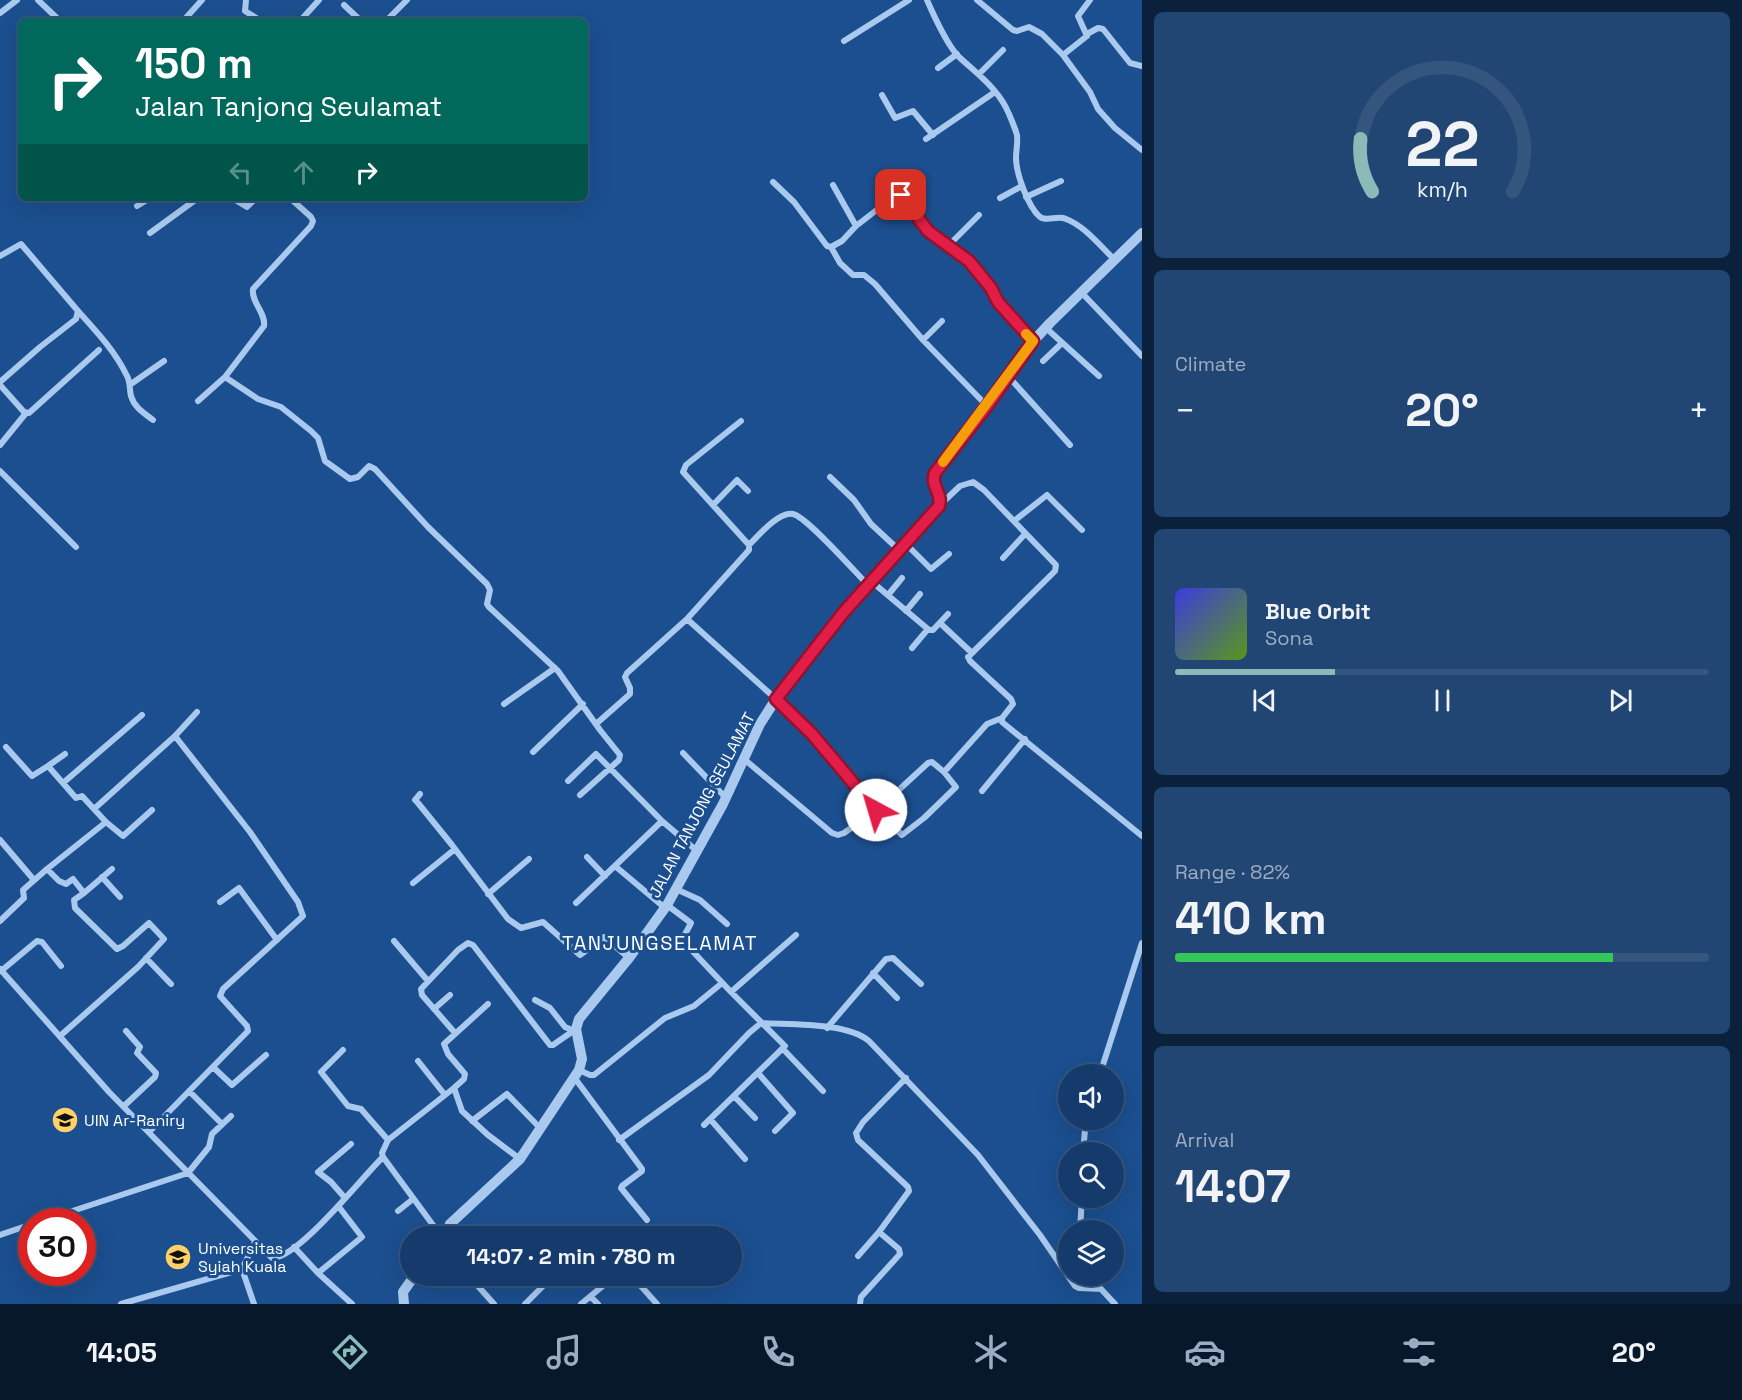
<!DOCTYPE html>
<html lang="en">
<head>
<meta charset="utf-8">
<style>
	:root { --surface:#143b6b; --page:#214673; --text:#f1f3f6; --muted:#9dadc1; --line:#33557e; --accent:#8bbbb9 }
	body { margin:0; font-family:"Space Grotesk",sans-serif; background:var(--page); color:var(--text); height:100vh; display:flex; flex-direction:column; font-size:22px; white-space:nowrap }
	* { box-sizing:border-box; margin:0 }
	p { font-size:20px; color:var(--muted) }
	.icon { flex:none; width:33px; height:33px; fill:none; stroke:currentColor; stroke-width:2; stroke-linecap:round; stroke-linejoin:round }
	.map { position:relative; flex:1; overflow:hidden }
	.details { display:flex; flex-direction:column; gap:12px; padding:12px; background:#0b203b; width:600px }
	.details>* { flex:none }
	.banner { position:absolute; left:18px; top:18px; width:570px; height:183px; border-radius:9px; box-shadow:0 6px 24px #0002,0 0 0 2px var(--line); background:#00695c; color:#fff; overflow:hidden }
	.buttons { position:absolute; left:1058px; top:1064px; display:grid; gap:12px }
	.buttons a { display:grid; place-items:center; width:66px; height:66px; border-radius:50%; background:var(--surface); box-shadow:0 6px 24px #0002,0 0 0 2px var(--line); font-size:30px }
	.speed { position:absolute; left:18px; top:1208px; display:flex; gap:12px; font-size:30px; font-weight:700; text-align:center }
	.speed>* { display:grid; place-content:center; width:78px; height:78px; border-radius:50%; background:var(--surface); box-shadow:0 6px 24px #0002,0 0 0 2px var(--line); line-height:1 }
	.speed .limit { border:9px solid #d22; background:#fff; color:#111 }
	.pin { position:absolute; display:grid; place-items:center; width:51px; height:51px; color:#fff; margin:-26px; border-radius:12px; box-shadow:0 3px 9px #0006 }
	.me { position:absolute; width:66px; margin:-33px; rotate:321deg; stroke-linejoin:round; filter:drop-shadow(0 0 4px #0008) }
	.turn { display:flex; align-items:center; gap:21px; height:126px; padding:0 18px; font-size:27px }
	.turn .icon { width:78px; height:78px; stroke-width:2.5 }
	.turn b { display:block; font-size:42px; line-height:51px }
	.lanes { display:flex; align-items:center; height:57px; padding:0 18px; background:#0003; justify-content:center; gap:30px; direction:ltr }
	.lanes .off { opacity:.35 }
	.big { font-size:45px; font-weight:600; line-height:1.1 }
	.details .widget { flex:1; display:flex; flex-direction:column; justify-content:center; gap:9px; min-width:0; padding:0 21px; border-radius:9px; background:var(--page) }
	.details .dial { align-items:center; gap:0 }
	.dial svg { height:156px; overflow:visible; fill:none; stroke:var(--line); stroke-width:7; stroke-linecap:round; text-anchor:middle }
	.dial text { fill:var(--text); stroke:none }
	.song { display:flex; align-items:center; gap:18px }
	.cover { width:72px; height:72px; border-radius:9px; background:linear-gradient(135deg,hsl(240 70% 55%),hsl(90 70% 35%)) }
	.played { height:6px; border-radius:3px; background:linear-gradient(90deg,var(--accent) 30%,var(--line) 30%) }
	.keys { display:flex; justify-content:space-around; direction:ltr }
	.heat { display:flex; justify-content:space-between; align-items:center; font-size:33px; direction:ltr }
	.charge { height:9px; border-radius:4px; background:linear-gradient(90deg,#34c759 82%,var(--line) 0) }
	.trip { position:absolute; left:400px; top:1226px; width:342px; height:60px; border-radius:30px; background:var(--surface); box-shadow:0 6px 24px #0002,0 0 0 2px var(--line); font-weight:600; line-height:60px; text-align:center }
	.menu { display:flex; height:96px; justify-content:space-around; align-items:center; background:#08182b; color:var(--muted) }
	.menu .icon { width:42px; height:42px }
	.menu .on { color:var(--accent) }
	.menu b { font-size:27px; color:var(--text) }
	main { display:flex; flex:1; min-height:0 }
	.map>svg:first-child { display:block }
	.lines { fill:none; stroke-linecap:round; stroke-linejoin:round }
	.minor { stroke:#a9c9ee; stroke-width:6 }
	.tertiary { stroke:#a9c9ee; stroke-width:10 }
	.route-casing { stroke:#92132f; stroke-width:15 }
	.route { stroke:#e11d48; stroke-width:10 }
	.slow { stroke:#f59e0b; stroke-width:10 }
	.labels { text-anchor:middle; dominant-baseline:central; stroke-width:6; stroke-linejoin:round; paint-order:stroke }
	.street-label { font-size:16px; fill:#fff; stroke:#1b4f8f }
	.poi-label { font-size:16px; fill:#fff; stroke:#1b4f8f; text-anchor:start }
	.quarter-label { font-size:20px; letter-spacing:1.5px; fill:#fff; stroke:#1b4f8f }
</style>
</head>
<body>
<main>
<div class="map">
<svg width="1142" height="1304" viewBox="0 0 1142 1304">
	<rect width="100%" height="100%" fill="#1b4f8f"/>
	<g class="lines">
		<path class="minor" d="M38 0 60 21
			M246 0 245 11 261 21
			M927 0C934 16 946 43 958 56 977 74 999 89 1009 114 1012 121 1015 128 1017 135 1018 142 1016 151 1016 158 1016 173 1028 207 1040 217 1047 222 1058 215 1066 219 1085 226 1101 247 1115 260
			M977 0 1013 30 1017 31 1029 27 1042 34 1063 55
			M1090 0 1078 16 1087 36 1063 55 1090 92 1098 109 1115 128 1142 150
			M344 5 361 21
			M0 13 17 0
			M184 20 202 0
			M300 21 319 0
			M386 21 407 0
			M1087 34 1098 28 1103 29 1130 63 1142 66
			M844 41 909 0
			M938 68 957 54
			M979 74 1003 50
			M882 95 895 118 913 111 933 135
			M926 139 995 92
			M773 182 794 202 827 246 831 247 840 263 853 275H864L875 284 923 340 987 406
			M833 185 856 226
			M1026 197 1061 181
			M232 198 247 207 256 198
			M1000 198 1022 186
			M137 206 150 198
			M150 233 198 198
			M949 245 979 215
			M831 247 842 241 856 226 896 195H901L928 231 969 261 991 288 998 302 1033 341
			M0 256 21 244 78 311 76 319 40 347 0 382
			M1081 292 1142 356
			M78 311C96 331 114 350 126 374 131 382 129 388 131 396 134 407 144 413 153 420
			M1046 328 1099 376
			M923 340 942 321
			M1043 361 1062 343
			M1008 376 1070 445
			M225 377 258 399 281 407 311 431 318 438 325 461 350 479 358 477 369 466 375 469 428 527 487 584 490 590 487 604 489 607 558 671 600 730 620 755 619 760 580 795
			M131 384 164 361
			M0 385 24 412 29 413 99 350
			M198 401 225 377 264 326C266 313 251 302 253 289L311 226 313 221 311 217 290 198
			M0 445 26 413
			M0 471 76 547
			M830 477 854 500 871 524 899 550
			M713 505 737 480 748 491
			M940 505 960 486 973 482 984 490 1056 565 1055 571 1050 576 968 657 970 661 1011 699 1013 704 1002 718V722L1142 836
			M1014 521 1047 495 1082 530
			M905 543 931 569 949 554
			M749 545C758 536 779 511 793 514 807 517 855 572 868 585
			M1003 558 1025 534
			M871 581 929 630H933L948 614
			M888 595 902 578
			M906 611 920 594
			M687 619 776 699 812 734 877 810 928 763 932 762 944 772
			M940 623 972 653
			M912 648 928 629
			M504 704 555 668
			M596 724 630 694V688L625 677 627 673 687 619 749 550V545L683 472 686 465 741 421
			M6 747 32 776 48 766 76 798 82 796 94 809
			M533 752 583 704
			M683 753 726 798
			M744 759 832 833 838 835 844 833 876 810 902 835 924 818 956 787 944 772 987 724 1002 718
			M48 766 65 754
			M568 781 596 754 662 821 697 851
			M63 783 142 715
			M982 791 1025 739
			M420 794 415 800 418 803 452 845 508 919 521 928 543 922 580 955 604 937 629 958
			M106 822 123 836 152 810
			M0 840 34 880
			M587 857 605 876
			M615 866 665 908
			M47 869 106 822 94 809 175 736 197 712
			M102 877 120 897
			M413 883 455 849
			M676 889 700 900 727 924
			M84 893 112 869
			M488 894 529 859
			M220 902 239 888 277 940
			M576 903 662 821
			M667 905 691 923 682 940 731 992 785 1046 704 1125
			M0 921 24 898 23 890 47 869 59 881 66 884 73 879 84 893 74 900 75 908 117 949 123 946 149 923 164 939 138 967 60 1036
			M394 941 428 981
			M146 958 171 984
			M0 969 109 1092 272 1258C298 1259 362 1177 383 1157
			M1 971 37 941 42 942 61 966
			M873 973 897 998
			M731 992 796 935
			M535 1000 550 1008 565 1027 572 1030
			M434 1009 450 995
			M827 1028 886 959 893 958 921 984
			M455 1033 422 995 421 989 458 950 468 943 473 945 550 1045H553L576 1029
			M783 1049 823 1091
			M343 1050 321 1072 348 1106 361 1109 388 1140 454 1088 462 1111 488 1135 520 1159
			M418 1061 445 1095
			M213 1067 232 1085 266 1055
			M579 1070 590 1075H594L665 1018 694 1006 722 983
			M758 1073 793 1113 775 1131
			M1100 1074 1142 943
			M574 1077 642 1169V1171L622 1186 621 1188 647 1220
			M454 1088 464 1079 465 1074 448 1054 444 1044 488 1004
			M189 1091 222 1124
			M734 1096 755 1118
			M124 1106 155 1077 156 1073 137 1053 140 1047 126 1031
			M710 1119 745 1159
			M472 1121 507 1094 541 1129
			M149 1132 248 1031 247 1026 220 996 223 989 303 916 298 902 250 832 175 736
			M388 1140 382 1153 383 1157 441 1236
			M619 1140 709 1075 749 1033 761 1023C791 1025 846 1022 869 1041L978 1155 1040 1235 1075 1286 1079 1288 1101 1289 1115 1304
			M1083 1152 1086 1119
			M345 1198 331 1182 318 1172 351 1144
			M398 1211 413 1199
			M42 1221 188 1173 209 1147 212 1134 231 1116
			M1080 1230 1082 1197
			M0 1235 32 1224
			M294 1247 318 1273 352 1304
			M858 1256 879 1232
			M318 1273 362 1237 339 1207
			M468 1275 494 1304
			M631 1275 657 1304
			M639 1282 647 1275
			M1079 1288 1082 1275
			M591 1297 598 1304
			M121 1304 242 1269
			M254 1304 242 1269 255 1242
			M525 1304 545 1284
			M581 1304 616 1275
			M860 1304 861 1297 900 1254 899 1249 879 1232 909 1191 908 1187 858 1140 856 1133 863 1122 906 1078"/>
		<path class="tertiary" d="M445 1236 450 1224 520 1159 579 1070 582 1059 576 1029 579 1019 629 958 667 905 723 804 760 724 776 699 843 613 939 506C943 493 930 486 935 473L987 406 1026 349 1050 323 1142 233
			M404 1304 403 1292 415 1275"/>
	</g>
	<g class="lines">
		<defs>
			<path id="route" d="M876 810 812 734 776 699 843 613 939 506C943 493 930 486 935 473L987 406 1033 341 998 302 991 288 969 261 928 231 901 195"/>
		</defs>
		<use href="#route" class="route-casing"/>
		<use href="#route" class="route"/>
		<path class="slow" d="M943 462 1033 341 1026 334"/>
	</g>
	<defs>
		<symbol id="university-disc" viewBox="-11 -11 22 22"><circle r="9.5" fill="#ffd166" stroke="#1b4f8f"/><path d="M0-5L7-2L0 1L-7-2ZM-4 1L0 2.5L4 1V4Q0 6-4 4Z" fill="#111"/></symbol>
	</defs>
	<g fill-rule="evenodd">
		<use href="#university-disc" x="50" y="1105" width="30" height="30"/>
		<use href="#university-disc" x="163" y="1242" width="30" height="30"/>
	</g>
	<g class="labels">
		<g class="street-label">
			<text transform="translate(702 805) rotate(-62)">JALAN TANJONG SEULAMAT</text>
		</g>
		<g class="poi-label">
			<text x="84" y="1120">UIN Ar-Raniry</text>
			<text x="198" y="1248">Universitas<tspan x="198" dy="18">Syiah Kuala</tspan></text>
		</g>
		<g class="quarter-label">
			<text x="660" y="943">TANJUNGSELAMAT</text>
		</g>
	</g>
</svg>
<div class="buttons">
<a><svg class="icon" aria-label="sound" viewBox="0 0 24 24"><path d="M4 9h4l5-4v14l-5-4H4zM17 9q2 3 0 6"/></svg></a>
<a><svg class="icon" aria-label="search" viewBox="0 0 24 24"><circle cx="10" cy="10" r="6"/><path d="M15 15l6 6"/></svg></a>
<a><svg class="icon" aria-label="layers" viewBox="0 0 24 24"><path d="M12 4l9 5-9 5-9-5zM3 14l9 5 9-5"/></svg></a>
</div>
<div class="speed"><div class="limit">30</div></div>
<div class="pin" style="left:901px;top:195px;background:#d93025"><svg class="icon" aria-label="arrive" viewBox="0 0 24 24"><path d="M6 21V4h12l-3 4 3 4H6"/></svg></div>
<svg class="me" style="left:876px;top:810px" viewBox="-20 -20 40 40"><circle r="19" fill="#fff"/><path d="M0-13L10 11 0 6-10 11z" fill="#e11d48"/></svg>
<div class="trip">14:07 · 2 min · 780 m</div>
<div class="banner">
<div class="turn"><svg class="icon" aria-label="right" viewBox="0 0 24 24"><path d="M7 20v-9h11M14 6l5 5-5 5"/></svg><div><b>150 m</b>Jalan Tanjong Seulamat</div></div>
<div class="lanes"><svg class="icon off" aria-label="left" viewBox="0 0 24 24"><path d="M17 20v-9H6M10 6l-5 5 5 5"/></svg><svg class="icon off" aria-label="ahead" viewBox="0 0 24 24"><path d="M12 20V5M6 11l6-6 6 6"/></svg><svg class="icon" aria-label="right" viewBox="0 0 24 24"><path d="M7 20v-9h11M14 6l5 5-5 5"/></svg></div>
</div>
</div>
<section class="details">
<div class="widget dial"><svg viewBox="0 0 100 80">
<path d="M14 69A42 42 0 1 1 86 69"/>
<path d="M14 69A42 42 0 0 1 8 42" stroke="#8bbbb9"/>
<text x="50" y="56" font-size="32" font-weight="700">22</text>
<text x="50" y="72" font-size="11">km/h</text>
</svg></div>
<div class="widget"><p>Climate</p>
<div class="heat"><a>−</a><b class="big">20°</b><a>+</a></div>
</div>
<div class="widget">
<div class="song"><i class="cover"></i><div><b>Blue Orbit</b><p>Sona</p></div></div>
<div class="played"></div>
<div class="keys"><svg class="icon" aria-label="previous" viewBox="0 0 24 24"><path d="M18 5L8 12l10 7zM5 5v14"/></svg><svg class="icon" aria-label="pause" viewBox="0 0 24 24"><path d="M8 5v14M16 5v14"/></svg><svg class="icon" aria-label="next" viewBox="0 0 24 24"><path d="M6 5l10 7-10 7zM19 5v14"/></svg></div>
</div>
<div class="widget"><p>Range · 82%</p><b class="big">410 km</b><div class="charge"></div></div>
<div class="widget"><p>Arrival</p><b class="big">14:07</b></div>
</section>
</main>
<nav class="menu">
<b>14:05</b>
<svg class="icon on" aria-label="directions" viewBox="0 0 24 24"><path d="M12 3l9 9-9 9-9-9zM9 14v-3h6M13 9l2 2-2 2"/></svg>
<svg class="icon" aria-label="music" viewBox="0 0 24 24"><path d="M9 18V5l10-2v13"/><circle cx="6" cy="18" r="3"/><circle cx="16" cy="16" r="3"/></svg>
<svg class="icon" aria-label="phone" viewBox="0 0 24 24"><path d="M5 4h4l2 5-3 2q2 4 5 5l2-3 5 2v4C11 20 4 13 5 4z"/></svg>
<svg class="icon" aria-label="climate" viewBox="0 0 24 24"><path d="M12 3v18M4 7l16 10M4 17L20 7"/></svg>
<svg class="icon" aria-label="car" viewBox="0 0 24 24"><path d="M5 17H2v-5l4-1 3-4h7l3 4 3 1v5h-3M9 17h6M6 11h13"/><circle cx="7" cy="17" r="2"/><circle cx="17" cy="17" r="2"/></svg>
<svg class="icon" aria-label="filters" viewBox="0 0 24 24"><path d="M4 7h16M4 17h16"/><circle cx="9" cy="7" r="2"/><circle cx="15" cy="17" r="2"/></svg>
<b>20°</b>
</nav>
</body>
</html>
